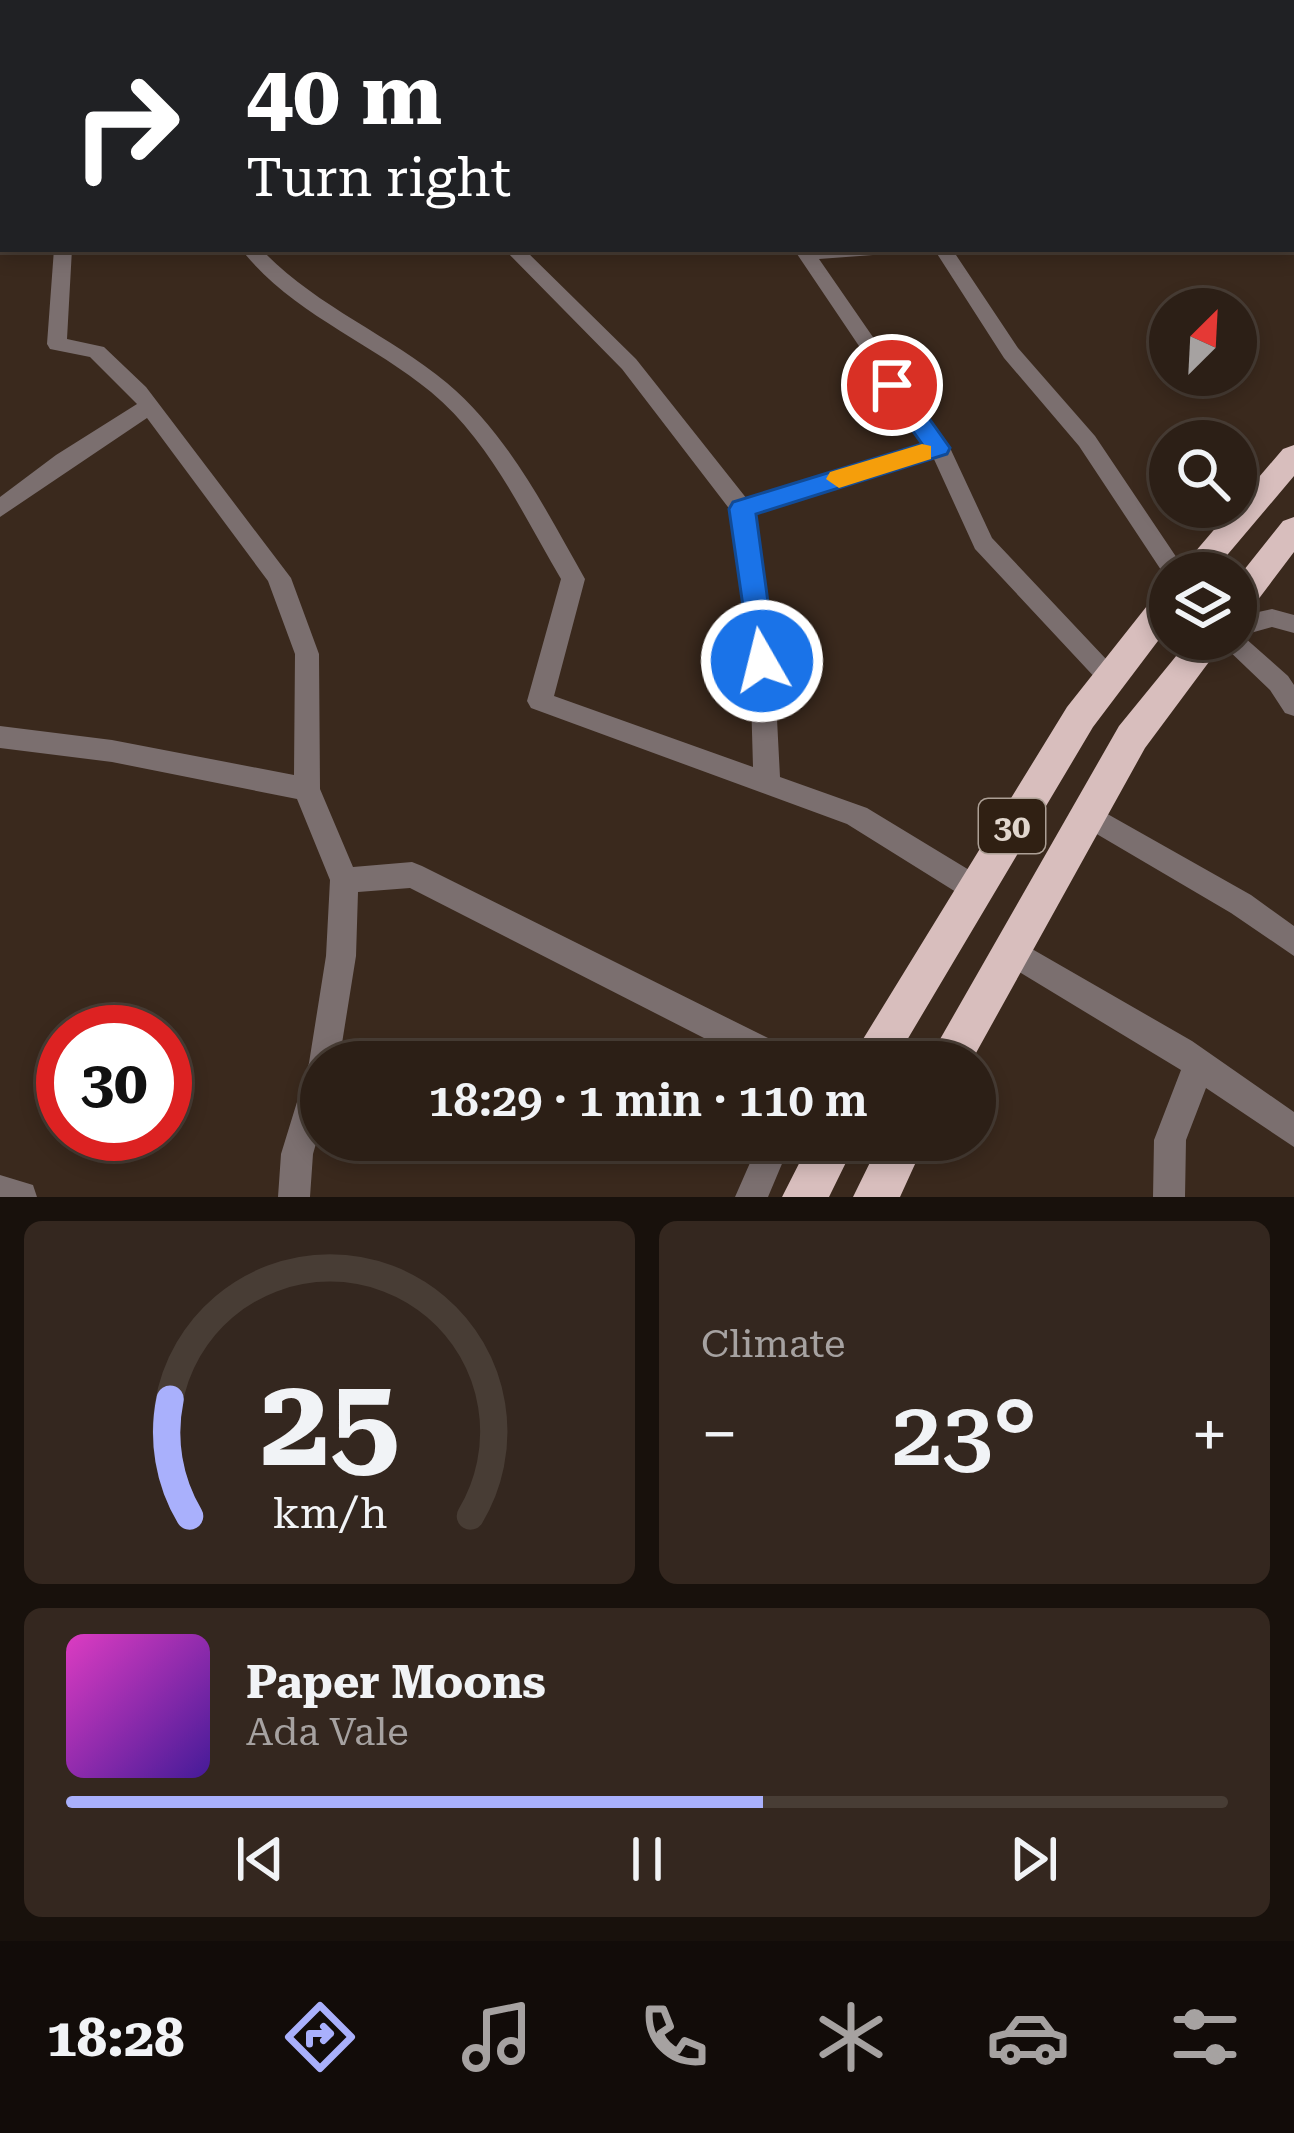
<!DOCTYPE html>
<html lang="en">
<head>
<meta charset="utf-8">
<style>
	:root { --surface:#2c1f16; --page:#34271f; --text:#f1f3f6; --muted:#a6a2a1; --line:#483d35; --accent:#a9b0fc }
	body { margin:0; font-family:"Roboto Serif",serif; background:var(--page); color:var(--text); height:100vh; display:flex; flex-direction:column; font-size:45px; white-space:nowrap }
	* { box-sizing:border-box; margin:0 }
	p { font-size:39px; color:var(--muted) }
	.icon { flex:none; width:66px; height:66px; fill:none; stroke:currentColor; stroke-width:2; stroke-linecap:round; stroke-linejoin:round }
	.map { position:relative; height:1197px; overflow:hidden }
	.sheet { display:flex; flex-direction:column; gap:24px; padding:24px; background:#18110c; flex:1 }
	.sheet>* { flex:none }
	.top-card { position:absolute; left:0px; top:0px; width:1296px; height:252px; box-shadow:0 6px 18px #0003,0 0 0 3px var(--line); background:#202124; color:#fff; overflow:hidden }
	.needle { width:78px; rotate:24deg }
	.buttons { position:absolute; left:1149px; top:288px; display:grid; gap:24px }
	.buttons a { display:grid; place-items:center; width:108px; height:108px; border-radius:50%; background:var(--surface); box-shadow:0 6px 18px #0003,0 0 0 3px var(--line); font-size:60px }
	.speed { position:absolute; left:36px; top:1005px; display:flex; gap:24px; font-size:60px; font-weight:700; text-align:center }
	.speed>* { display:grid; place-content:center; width:156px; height:156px; border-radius:50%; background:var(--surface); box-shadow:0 6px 18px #0003,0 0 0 3px var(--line); line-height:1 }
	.speed .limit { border:18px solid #d22; background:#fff; color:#111 }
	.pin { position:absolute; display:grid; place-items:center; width:102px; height:102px; color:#fff; margin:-51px; border:6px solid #fff; border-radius:50%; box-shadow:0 3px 12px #0007 }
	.me { position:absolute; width:132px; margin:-66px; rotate:352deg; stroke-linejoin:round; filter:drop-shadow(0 0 9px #0008) }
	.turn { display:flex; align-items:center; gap:42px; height:252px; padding:0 48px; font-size:54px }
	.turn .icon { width:156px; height:156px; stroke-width:2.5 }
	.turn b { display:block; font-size:84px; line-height:102px }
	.big { font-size:90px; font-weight:600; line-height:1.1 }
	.sheet .tile { flex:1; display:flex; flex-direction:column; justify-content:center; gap:18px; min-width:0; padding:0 42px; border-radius:18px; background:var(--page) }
	.sheet .dial { align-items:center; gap:0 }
	.dial svg { height:312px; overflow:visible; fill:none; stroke:var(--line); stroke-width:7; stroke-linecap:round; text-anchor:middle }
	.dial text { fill:var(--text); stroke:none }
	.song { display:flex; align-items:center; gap:36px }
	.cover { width:144px; height:144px; border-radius:18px; background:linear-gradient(135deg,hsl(310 70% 55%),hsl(260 70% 35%)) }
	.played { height:12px; border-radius:6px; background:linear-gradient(90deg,var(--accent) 60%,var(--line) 60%) }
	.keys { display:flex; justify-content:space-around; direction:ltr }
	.heat { display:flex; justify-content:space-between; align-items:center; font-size:66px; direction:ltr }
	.sheet .tiles { flex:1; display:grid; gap:24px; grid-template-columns:1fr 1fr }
	.tile:last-child { grid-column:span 2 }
	.trip { position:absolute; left:300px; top:1041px; width:696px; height:120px; border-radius:60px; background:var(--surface); box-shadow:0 6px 18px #0003,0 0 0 3px var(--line); font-weight:600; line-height:120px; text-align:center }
	.menu { display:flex; height:192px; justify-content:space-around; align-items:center; background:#120c09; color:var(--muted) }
	.menu .icon { width:84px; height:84px }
	.menu .active { color:var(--accent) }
	.menu b { font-size:54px; color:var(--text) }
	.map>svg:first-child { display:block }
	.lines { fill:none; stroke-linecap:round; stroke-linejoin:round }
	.minor { fill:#7b6f6f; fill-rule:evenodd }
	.tertiary { fill:#7b6f6f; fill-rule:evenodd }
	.trunk { fill:#d8bebd; fill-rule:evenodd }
	.route { fill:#1a73e8; stroke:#114b97; stroke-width:3 }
	.slow { fill:#f59e0b }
	.labels { text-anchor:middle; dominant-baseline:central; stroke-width:12; stroke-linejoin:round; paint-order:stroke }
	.shield { fill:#302013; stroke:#ac9f95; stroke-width:3 }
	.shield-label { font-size:33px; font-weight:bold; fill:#e1d6cd }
</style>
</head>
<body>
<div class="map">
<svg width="1294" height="1197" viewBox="0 0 1294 1197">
	<rect width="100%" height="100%" fill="#3a291d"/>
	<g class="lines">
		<path class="minor" d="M326 0H346L324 3Z
			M1294 243V255L1286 253 1284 249H1293Z
			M54 249H72L67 339 104 347 146 387 291 578 319 654 320 789 353 867 412 862 422 866 794 1051 798 1062H751L410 888 358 892 356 956 339 1062H321V1126L313 1154 310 1197H278L281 1154 309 1063 326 956 330 880 297 799 112 762 0 748V726L112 740 294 775 295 654 268 581 147 418 0 517V497L56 455 137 404 90 357 50 349 47 344Z
			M241 249H261C315 306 388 334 447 383 508 434 547 512 585 579L554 696 753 767 750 661 731 511 622 369 504 249H524L636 359 747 499 925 444 797 254 803 249H882L873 255 819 259 951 450 992 538 1122 676 1118 683H1100L975 549 933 457 754 514 774 661 780 777 867 808 984 879 988 888 984 897 974 901 964 897 847 824 531 708 527 701 561 579C523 515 490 441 431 392 369 341 291 313 241 249Z
			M934 249H952L1018 348 1095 436 1187 573H1170V580L1167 579 1079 446 1004 358Z
			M1236 630 1288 676 1294 685V716L1285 713 1270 690 1224 646 1221 639H1236Z
			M1088 803 1251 895 1294 926V956L1231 913 1078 823 1074 815 1078 807Z
			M1011 937 1192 1041 1294 1112V1147L1206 1088 1186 1140 1185 1197H1153L1154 1140 1181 1070 1001 961 996 951 1001 941Z
			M760 1140H792L768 1197H735Z
			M0 1175 33 1185 37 1197H0Z"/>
		<path class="tertiary" d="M1272 609 1294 615V633L1272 627 1236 637V617Z"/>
		<path class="trunk" d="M1294 445V476L1212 573H1177L1283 449Z
			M1294 517V552L1248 613 1236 617V580L1283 521Z
			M1170 588V625L1093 727 894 1062H849L1067 707 1158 592Z
			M1190 639H1226L1145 748 971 1062H927L1119 726Z
			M811 1140H857L829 1197H782Z
			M881 1140H926L900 1197H853Z"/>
	</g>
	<path class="route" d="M892 377 901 379 950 448 947 454 756 514 776 661 762 672 752 669 729 509 733 502 922 444 880 385Z"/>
	<path class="slow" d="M922 444 931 446V459L839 488 826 479 830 472Z"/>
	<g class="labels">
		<rect class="shield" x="979" y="799" width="66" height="54" rx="9"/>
		<g class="shield-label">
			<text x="1012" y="826">30</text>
		</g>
	</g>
</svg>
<div class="buttons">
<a><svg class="needle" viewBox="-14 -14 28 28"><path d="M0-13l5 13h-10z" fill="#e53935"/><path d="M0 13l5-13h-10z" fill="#a6a2a1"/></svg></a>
<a><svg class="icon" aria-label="search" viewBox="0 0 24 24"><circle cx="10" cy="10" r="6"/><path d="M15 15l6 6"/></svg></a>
<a><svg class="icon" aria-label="layers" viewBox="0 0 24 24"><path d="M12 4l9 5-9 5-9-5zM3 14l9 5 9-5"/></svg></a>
</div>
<div class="speed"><div class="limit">30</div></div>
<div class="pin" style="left:892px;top:385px;background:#d93025"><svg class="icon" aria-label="arrive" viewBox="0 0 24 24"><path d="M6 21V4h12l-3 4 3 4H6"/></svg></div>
<svg class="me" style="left:762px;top:661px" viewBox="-20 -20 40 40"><circle r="17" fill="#1a73e8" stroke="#fff" stroke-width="3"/><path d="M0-11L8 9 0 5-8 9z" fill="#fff"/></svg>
<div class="trip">18:29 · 1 min · 110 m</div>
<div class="top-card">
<div class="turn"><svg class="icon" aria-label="right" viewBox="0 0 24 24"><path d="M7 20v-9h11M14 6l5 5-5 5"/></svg><div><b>40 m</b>Turn right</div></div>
</div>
</div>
<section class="sheet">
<div class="tiles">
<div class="tile dial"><svg viewBox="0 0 100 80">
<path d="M14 69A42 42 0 1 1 86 69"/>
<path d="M14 69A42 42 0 0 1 9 39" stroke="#a9b0fc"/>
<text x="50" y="56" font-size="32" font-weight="700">25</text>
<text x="50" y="72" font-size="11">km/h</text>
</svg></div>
<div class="tile"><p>Climate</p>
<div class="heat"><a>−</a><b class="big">23°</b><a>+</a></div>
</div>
<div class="tile">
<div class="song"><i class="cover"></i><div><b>Paper Moons</b><p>Ada Vale</p></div></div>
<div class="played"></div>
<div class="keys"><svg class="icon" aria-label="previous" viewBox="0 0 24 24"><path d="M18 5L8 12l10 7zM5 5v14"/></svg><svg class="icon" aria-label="pause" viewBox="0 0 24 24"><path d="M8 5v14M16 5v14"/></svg><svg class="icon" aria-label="next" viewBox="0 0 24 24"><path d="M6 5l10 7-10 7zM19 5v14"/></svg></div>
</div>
</div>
</section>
<nav class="menu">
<b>18:28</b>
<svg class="icon active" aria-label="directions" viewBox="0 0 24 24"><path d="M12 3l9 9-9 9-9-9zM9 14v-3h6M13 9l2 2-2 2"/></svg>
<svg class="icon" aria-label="music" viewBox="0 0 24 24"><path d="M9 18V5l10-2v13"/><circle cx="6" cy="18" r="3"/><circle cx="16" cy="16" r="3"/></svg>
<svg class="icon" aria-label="phone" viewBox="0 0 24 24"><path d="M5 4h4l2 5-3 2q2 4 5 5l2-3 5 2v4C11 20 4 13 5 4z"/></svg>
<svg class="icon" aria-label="climate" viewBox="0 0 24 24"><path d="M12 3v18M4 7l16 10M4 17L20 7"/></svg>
<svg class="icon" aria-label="car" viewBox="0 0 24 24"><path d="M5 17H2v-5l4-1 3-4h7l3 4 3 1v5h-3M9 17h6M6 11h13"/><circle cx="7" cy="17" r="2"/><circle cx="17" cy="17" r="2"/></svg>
<svg class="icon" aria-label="filters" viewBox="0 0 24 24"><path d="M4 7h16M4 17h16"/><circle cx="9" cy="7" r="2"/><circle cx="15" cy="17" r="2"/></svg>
</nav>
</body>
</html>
